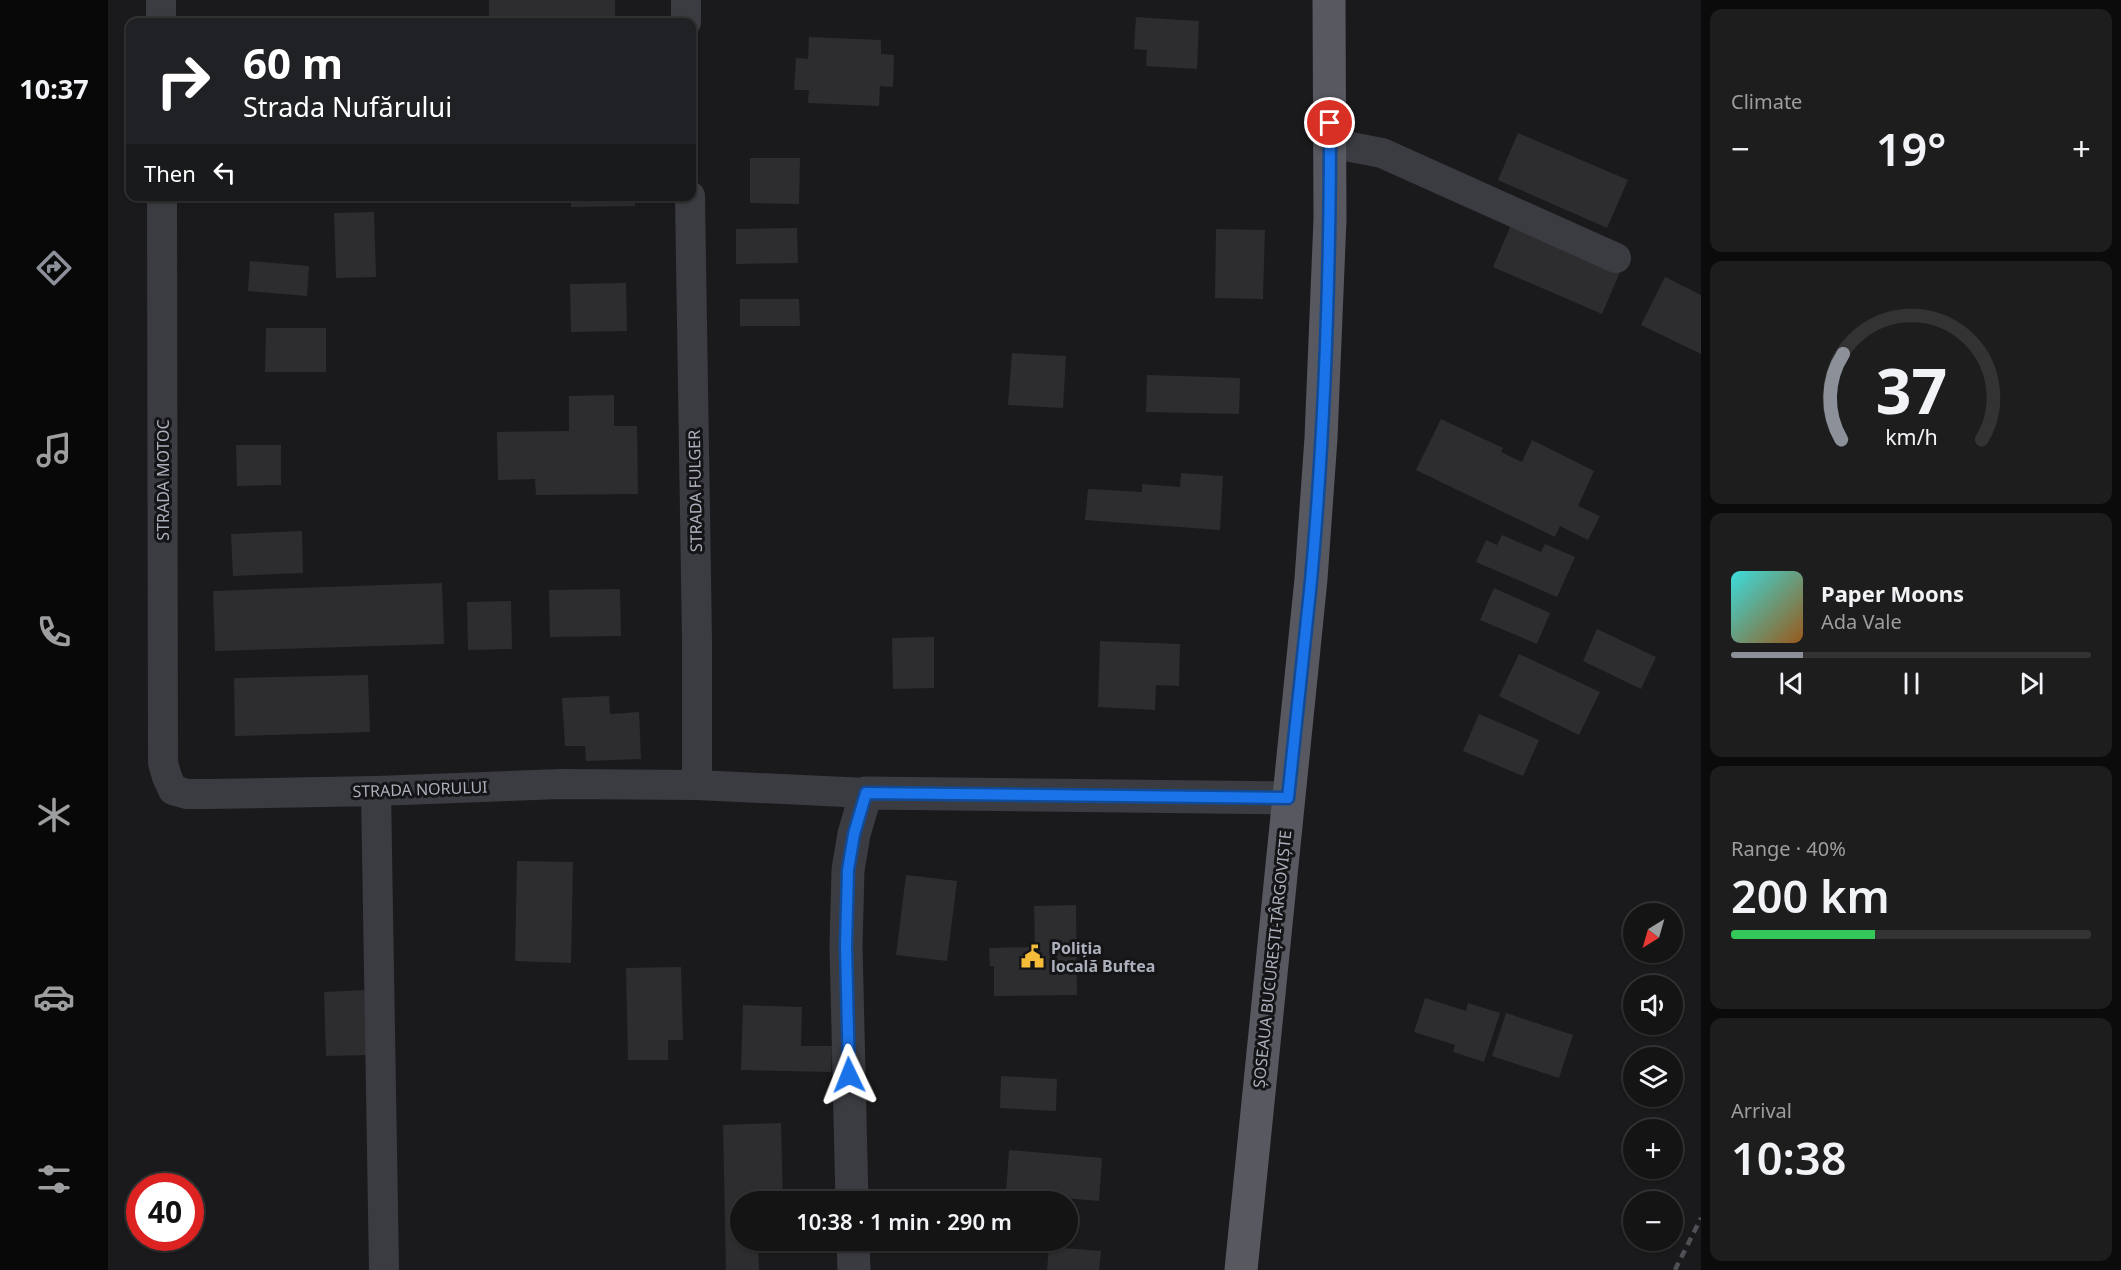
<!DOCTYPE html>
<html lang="en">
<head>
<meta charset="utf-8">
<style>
	:root { --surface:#141415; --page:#1d1d1e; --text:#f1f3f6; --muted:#9d9ea0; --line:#333334; --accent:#8c9099 }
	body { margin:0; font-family:"Noto Sans",sans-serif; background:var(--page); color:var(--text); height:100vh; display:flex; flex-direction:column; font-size:22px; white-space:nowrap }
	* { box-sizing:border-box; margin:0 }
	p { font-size:20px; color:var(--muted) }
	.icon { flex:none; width:33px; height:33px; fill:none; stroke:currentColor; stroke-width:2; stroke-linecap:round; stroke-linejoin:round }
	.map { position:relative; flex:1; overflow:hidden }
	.details { display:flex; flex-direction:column; gap:9px; padding:9px; background:#0b0b0c; width:420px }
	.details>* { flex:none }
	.banner { position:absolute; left:18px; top:18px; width:570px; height:183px; border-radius:12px; box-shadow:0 2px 4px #0004,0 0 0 2px var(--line); background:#202124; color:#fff; overflow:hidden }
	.needle { width:39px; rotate:217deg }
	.buttons { position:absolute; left:1515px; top:903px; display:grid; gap:12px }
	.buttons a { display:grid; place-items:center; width:60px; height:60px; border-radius:50%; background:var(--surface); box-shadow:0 2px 4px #0004,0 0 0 2px var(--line); font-size:30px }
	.speed { position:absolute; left:18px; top:1173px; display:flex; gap:12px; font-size:30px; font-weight:700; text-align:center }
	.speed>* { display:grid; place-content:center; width:78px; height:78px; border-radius:50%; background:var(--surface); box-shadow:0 2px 4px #0004,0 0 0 2px var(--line); line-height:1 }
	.speed .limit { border:9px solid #d22; background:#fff; color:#111 }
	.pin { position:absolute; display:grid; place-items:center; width:51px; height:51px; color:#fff; margin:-26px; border:3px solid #fff; border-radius:50%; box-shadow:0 2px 6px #0007 }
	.me { position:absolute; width:66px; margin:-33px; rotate:358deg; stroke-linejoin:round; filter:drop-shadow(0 0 4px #0008) }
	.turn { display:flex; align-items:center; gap:21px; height:126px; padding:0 18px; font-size:27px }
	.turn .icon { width:78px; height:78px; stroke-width:2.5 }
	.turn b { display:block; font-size:42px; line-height:51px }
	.then { display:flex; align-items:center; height:57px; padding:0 18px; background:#0003; gap:12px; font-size:22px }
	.big { font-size:45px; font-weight:600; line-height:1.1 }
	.details .tile { flex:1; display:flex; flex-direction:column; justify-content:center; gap:9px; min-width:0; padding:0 21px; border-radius:12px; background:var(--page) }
	.details .dial { align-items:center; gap:0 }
	.dial svg { height:156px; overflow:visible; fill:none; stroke:var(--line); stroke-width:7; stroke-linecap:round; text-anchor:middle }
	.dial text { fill:var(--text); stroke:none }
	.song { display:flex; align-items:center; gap:18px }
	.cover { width:72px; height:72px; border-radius:9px; background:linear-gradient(135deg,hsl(180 70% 55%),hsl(30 70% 35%)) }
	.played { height:6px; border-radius:3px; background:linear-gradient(90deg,var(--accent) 20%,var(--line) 20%) }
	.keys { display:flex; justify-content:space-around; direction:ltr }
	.heat { display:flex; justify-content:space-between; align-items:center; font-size:33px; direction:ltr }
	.charge { height:9px; border-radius:4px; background:linear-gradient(90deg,#34c759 40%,var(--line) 0) }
	.trip { position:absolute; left:622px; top:1191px; width:348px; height:60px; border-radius:30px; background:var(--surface); box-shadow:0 2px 4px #0004,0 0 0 2px var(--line); font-weight:600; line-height:60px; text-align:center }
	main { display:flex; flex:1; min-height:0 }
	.tab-bar { display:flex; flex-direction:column; width:108px; justify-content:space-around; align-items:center; background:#080808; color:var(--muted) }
	.tab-bar .icon { width:42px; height:42px }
	.tab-bar .selected { color:var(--accent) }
	.tab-bar b { font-size:27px; color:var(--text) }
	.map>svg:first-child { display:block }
	.building { fill:#2d2d30 }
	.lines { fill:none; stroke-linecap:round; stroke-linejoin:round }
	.minor { stroke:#3b3c41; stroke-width:30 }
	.tertiary { stroke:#3b3c41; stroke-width:33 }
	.primary { stroke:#575860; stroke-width:33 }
	.rail { stroke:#4e5056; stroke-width:4.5; stroke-dasharray:8 6; stroke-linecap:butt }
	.route-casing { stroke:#114b97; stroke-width:15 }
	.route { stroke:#1a73e8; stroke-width:10 }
	.labels { text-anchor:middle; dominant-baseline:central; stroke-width:6; stroke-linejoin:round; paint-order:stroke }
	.street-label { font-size:16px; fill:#acb0bc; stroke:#151517 }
	.poi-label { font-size:16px; font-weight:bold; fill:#acb0bc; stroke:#151517; text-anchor:start }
</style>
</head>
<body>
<main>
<nav class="tab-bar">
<b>10:37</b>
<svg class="icon selected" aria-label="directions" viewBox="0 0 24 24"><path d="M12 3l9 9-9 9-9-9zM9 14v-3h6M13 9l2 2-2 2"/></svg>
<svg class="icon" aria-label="music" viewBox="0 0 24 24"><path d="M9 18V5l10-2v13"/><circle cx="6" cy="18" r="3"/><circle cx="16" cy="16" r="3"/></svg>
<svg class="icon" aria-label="phone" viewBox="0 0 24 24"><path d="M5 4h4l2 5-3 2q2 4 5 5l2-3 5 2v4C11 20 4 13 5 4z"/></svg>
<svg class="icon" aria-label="climate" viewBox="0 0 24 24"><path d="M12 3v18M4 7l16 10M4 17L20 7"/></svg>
<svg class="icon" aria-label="car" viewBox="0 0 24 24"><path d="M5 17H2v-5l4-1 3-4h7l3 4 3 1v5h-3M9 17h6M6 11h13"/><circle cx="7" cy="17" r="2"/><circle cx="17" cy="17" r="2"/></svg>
<svg class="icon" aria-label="filters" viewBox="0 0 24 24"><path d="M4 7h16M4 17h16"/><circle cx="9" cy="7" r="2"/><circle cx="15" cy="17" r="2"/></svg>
</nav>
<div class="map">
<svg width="1593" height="1270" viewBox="0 0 1593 1270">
	<rect width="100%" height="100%" fill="#1a1a1c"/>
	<path class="building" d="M381 0H507V22H381Z
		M1028 17 1091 21 1089 69 1038 66 1039 50 1026 49Z
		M701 37 773 40V54L786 55 785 87 772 86 771 106 700 103 701 90H686L688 58 700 59Z
		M1410 133 1520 180 1499 228 1390 180Z
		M642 158H692L691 204 642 203Z
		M169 196H231V201L169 200Z
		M463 196H527V206L463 207Z
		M266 212 268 277 228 278 226 213Z
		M1403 225 1512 272 1494 314 1385 267Z
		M689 228 690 263 628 264V229Z
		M1108 229 1157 230 1155 299 1107 298Z
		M142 261 201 266 199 296 140 291Z
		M1557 277 1593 295V354L1533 325Z
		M518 283 519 331 463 332 462 284Z
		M632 299H691L692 326H632Z
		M158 328H218V372H157Z
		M904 353 958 356 955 408 900 405Z
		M1039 375 1132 378 1131 414 1038 412Z
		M506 395V426H529L530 494 428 495 427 479 390 480 389 432 461 431V396Z
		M1333 419 1395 448 1393 452 1414 462 1424 440 1486 471 1470 506 1492 516 1480 540 1452 526 1447 537 1308 470Z
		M128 445H173V485L129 486Z
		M1073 473 1115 476 1112 530 977 520 980 489 1034 492V484L1072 487Z
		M194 531 195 573 125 576 123 534Z
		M1394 535 1433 552 1437 544 1467 557 1449 597 1368 562 1378 540 1389 545Z
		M334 583 336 644 107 651 105 591Z
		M1386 588 1442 613 1429 644 1372 620Z
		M512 589 513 636 442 637 441 590Z
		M403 601 404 649 360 650 359 602Z
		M1489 629 1548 657 1533 689 1475 661Z
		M826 637V688L785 689 784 638Z
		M992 641 1072 644 1071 686 1048 685 1047 710 990 707Z
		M1411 654 1492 692 1471 735 1391 696Z
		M260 675 262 732 127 736 126 678Z
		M501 696 502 714 531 712 533 759 478 761 477 746H457L454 698Z
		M1371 714 1431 740 1415 776 1355 751Z
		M409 861 465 862 463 963 407 961Z
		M798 875 849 881 839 961 788 955Z
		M968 905 969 995 886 996V966H882L881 948 927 947 926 906Z
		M573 967 575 1040H560V1060H520L518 968Z
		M257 990 260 1055 218 1056 216 992Z
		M1317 998 1358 1011 1360 1003 1392 1013 1376 1062 1345 1052 1347 1045 1306 1032Z
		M635 1005 694 1007 693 1046H724L723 1072 633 1070Z
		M1398 1013 1465 1035 1451 1078 1384 1056Z
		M893 1076 949 1079 948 1111 892 1108Z
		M673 1123 675 1202H633V1240H650L651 1270H618L615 1125Z
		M901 1150 994 1158 991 1201 898 1193Z
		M941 1247 993 1251 991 1270H939Z"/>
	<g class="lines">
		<path class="minor" d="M53 0V22
			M578 0V22
			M1222 143 1274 153 1508 258
			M54 196 55 763 59 777 65 790 79 794H100L268 791 452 784 589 785 758 793
			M582 196 589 640V785
			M268 791 276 1270"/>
		<path class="tertiary" d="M744 1202 738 945 740 870 746 834 758 793 1180 798
			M745 1240 746 1270"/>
		<path class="primary" d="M1133 1270 1203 579 1213 438 1222 219 1221 0"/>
		<path class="rail" d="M1567 1270 1593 1218"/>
	</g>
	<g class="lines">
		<defs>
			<path id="route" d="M741 1075 738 945 740 870 746 834 758 793 1180 798C1188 725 1196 653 1203 581 1217 429 1222 275 1222 123"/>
		</defs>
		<use href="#route" class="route-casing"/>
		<use href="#route" class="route"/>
	</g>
	<defs>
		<symbol id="civic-bare" viewBox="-9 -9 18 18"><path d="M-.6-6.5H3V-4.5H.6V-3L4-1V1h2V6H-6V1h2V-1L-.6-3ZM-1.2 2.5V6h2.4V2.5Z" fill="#f5bc39" stroke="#151517" stroke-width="2.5" paint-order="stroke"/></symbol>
	</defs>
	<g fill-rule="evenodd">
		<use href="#civic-bare" x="908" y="940" width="33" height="33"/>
	</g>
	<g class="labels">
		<g class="street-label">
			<text transform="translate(55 480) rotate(-90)">STRADA MOTOC</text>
			<text transform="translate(587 491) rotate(-91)">STRADA FULGER</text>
			<text transform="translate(312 789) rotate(-2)">STRADA NORULUI</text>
			<text transform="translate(1164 959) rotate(-84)">ȘOSEAUA BUCUREȘTI-TÂRGOVIȘTE</text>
		</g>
		<g class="poi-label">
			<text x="943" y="948">Poliția<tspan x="943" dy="18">locală Buftea</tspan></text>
		</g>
	</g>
</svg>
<div class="buttons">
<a><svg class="needle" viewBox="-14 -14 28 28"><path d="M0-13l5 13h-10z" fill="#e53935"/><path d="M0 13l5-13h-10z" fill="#9d9ea0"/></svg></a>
<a><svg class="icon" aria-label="sound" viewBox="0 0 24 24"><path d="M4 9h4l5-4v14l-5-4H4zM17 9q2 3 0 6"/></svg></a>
<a><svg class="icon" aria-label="layers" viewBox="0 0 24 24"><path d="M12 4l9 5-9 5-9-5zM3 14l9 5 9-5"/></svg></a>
<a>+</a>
<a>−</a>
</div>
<div class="speed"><div class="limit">40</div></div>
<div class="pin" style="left:1222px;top:123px;background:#d93025"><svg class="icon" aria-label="arrive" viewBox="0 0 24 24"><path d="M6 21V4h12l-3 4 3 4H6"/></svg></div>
<svg class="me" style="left:741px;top:1075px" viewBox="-20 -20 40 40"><path d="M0-17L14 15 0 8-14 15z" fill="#1a73e8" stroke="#fff" stroke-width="4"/></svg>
<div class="trip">10:38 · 1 min · 290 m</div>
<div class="banner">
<div class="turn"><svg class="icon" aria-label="right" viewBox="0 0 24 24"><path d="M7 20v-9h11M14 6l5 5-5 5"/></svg><div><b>60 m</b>Strada Nufărului</div></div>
<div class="then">Then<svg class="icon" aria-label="left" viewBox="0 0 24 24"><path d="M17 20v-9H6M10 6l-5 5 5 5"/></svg></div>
</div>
</div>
<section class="details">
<div class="tile"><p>Climate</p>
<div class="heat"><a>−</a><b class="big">19°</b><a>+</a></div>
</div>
<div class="tile dial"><svg viewBox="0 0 100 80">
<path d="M14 69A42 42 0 1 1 86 69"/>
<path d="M14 69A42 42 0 0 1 15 25" stroke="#8c9099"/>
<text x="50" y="56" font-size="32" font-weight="700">37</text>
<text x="50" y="72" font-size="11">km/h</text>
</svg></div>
<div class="tile">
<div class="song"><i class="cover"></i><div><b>Paper Moons</b><p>Ada Vale</p></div></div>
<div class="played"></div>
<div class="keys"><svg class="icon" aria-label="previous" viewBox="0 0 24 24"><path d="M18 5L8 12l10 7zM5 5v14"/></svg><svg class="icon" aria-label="pause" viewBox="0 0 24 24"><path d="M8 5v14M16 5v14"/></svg><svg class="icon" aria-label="next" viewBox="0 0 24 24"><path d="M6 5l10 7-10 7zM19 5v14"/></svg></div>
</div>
<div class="tile"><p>Range · 40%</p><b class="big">200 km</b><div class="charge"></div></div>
<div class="tile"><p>Arrival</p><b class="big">10:38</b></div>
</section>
</main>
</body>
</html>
